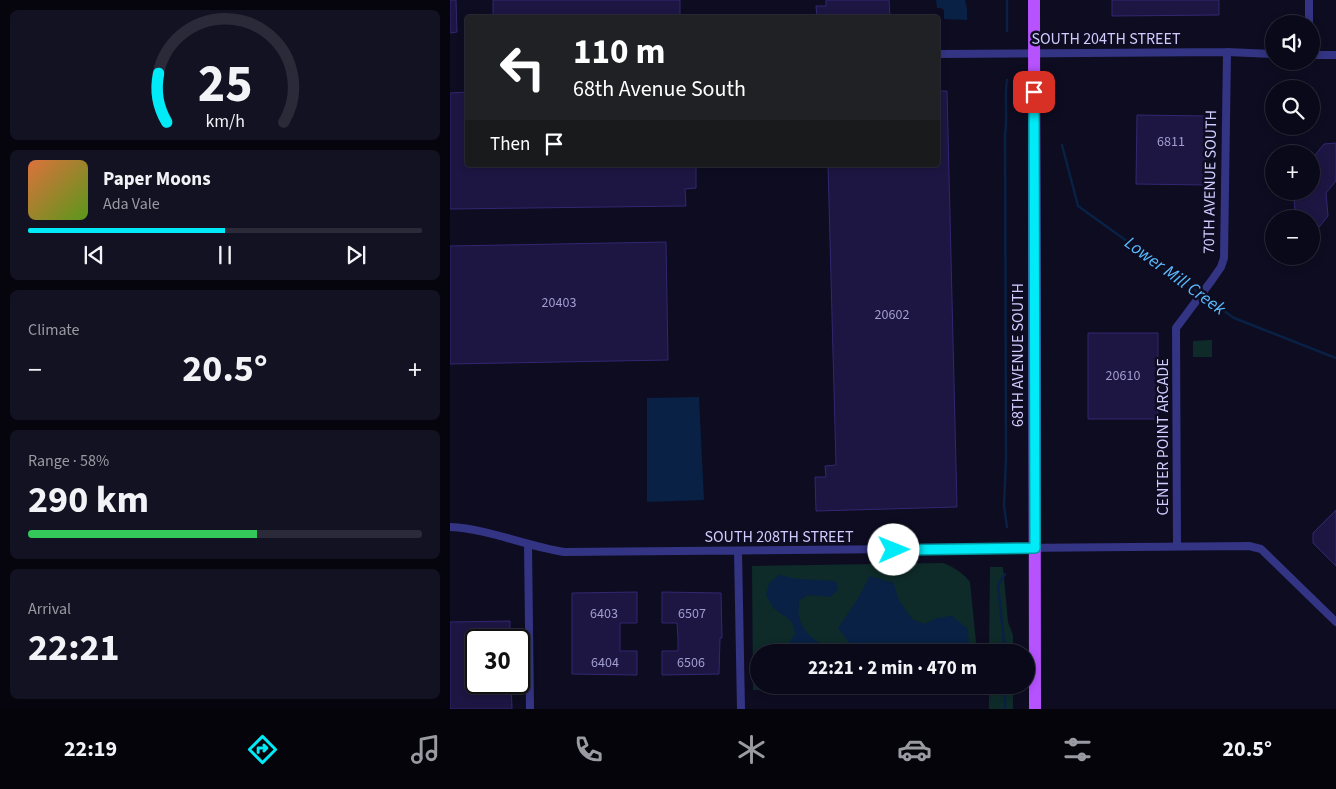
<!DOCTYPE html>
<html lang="en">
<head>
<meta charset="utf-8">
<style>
	:root { --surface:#0a0919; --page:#131222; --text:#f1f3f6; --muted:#999aa2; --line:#2a2a38; --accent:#00eaf7 }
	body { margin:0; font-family:"Source Sans 3",sans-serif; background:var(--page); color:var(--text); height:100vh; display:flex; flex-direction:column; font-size:19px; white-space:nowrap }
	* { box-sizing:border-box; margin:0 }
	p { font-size:16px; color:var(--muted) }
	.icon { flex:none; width:28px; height:28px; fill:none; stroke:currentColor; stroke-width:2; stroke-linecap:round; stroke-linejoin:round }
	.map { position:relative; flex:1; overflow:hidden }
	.panel { display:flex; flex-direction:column; gap:10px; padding:10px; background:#06050e; width:450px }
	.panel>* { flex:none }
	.top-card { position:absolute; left:15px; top:15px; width:475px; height:152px; border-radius:5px; box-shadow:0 2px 8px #0003,0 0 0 1px var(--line); background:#202124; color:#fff; overflow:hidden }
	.tools { position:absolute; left:815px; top:15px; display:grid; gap:10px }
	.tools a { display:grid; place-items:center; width:55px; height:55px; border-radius:50%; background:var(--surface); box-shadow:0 2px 8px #0003,0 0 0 1px var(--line); font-size:25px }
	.speed { position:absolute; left:15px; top:629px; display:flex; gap:10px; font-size:25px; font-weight:700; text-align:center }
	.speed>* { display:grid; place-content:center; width:65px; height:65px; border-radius:50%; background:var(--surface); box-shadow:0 2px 8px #0003,0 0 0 1px var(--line); line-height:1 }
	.speed .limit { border:2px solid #111; border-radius:8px; background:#fff; color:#111 }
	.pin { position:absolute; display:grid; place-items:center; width:42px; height:42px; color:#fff; margin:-21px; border-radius:10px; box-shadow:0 2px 8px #0006 }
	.me { position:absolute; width:55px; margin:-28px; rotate:89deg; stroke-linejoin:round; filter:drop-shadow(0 0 4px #0008) }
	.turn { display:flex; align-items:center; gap:18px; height:105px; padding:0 25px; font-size:22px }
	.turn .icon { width:65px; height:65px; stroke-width:2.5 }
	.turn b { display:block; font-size:35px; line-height:42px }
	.then { display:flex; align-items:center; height:48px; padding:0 25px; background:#0003; gap:10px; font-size:19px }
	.big { font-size:38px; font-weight:700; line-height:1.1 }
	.panel .tile { flex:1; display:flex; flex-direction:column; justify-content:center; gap:8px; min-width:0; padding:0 18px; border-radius:8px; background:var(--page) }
	.panel .dial { align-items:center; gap:0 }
	.dial svg { height:130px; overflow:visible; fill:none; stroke:var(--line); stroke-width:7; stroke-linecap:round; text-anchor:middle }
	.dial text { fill:var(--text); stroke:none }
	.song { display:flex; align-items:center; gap:15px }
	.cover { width:60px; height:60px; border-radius:8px; background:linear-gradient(135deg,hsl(20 70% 55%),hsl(90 70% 35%)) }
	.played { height:5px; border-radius:2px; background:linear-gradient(90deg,var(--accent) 50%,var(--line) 50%) }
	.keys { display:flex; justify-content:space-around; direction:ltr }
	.heat { display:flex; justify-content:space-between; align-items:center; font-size:28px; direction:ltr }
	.charge { height:8px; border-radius:4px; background:linear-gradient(90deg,#34c759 58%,var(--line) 0) }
	.trip { position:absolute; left:300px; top:644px; width:285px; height:50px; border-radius:25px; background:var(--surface); box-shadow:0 2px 8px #0003,0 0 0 1px var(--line); font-weight:700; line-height:50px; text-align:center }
	.tabs { display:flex; height:80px; justify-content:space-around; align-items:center; background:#04040a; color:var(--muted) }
	.tabs .icon { width:35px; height:35px }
	.tabs .active { color:var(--accent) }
	.tabs b { font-size:22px; color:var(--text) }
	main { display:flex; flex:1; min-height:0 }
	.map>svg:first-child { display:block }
	.green { fill:#0e2b29 }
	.water { fill:#082144 }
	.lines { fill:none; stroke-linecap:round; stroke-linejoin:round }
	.stream { stroke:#082144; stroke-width:2.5 }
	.building { fill:#1d1643; stroke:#322771 }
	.street { stroke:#333483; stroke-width:8 }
	.primary { stroke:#b653ff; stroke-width:12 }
	.route-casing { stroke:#0098a1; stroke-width:12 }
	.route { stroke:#00eaf7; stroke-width:9 }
	.labels { text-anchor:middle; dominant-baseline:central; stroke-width:5; stroke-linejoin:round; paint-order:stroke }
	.number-label { font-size:14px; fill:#a29ed0 }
	.street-label { font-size:16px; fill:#cfccff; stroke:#0e0c21 }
	.water-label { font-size:18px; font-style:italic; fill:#5abbff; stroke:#0e0c21 }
</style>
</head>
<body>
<main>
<section class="panel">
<div class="tile dial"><svg viewBox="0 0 100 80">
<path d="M14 69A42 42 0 1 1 86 69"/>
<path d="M14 69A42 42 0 0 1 9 39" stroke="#00eaf7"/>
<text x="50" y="56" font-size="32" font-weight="700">25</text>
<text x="50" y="72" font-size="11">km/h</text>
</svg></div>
<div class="tile">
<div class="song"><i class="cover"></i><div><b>Paper Moons</b><p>Ada Vale</p></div></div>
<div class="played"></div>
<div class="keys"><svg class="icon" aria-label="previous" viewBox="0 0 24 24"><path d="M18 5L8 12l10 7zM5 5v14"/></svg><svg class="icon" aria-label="pause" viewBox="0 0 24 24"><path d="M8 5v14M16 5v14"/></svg><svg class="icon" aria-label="next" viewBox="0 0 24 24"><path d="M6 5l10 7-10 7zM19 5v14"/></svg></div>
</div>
<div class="tile"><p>Climate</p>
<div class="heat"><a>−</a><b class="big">20.5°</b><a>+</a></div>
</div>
<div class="tile"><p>Range · 58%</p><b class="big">290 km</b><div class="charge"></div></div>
<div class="tile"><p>Arrival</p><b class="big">22:21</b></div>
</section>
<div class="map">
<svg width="886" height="709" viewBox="0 0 886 709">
	<rect width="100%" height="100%" fill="#0e0c21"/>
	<path class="green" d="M762 340V357H743V341Z
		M493 563C504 567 513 573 520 582L527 652H309V685H527V688L303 690 302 566Z
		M540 567H553L558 622 563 635V652H539Z
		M539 685H563V709H539Z"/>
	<path class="water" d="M486 0H515L517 9V20L494 19V10L491 8H487Z
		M249 397 254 500 197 502V398Z
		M329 575 348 579 386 581 388 589 381 597 357 595 349 601C349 606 348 612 349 617 352 631 368 645 381 648V652H333L345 634C342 615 337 620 325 609 321 606 319 599 316 595L319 583Z
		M420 576 444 583 448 599 462 619 474 624 487 618 502 616 518 629 519 652H406L388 628 407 600Z"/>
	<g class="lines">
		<path class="stream" d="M557 0V31
			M557 80C554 98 558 116 555 134L556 458 554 506 557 527
			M612 145 628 206 784 318 886 358
			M555 652 548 585 555 574
			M555 685V709"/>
	</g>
	<path class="building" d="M0 0H6L7 32 0 33Z
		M43 0H230V18H43Z
		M376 0H439L440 18H367L366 6H376Z
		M662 0H769V15L662 16Z
		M488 91H497L507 507 366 511 365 477H376L375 466 386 465 378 165H488Z
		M18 92V165H246V188L235 189 236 206 0 209V93Z
		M687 115 756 116V185L686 184Z
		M886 143V181L876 193 878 216 861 237V219H846L843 191H861V160L874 144Z
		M216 242 218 360 0 364V246Z
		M638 333H708V419H638Z
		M886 510V566L863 543V533Z
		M187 592V623H170V651H187V675L122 674V593Z
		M212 592 271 593 272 638H270L269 674 212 675V651H228V638L227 623H212Z
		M60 621V640H26V682H61L62 709H0V622Z"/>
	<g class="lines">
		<path class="street" d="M859 24V0
			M488 54 777 52 824 54
			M861 55H886
			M0 527C40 529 75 546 114 552L799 546 811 549 886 622
			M78 544 80 709
			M727 546 726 328 762 280 771 267 774 258 777 52
			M288 551 291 709"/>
		<path class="primary" d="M584 0 585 709"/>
	</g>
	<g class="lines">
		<defs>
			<path id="route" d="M444 550 585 548 584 92"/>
		</defs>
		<use href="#route" class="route-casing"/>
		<use href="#route" class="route"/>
	</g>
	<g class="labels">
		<g class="number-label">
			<text x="721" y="142">6811</text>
			<text x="109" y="303">20403</text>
			<text x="442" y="315">20602</text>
			<text x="673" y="376">20610</text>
			<text x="154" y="614">6403</text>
			<text x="242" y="614">6507</text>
			<text x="155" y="663">6404</text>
			<text x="241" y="663">6506</text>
		</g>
		<g class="street-label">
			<text x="656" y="39">SOUTH 204TH STREET</text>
			<text transform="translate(760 182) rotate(-89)">70TH AVENUE SOUTH</text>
			<text transform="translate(568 355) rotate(-90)">68TH AVENUE SOUTH</text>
			<text transform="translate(713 437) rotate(-90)">CENTER POINT ARCADE</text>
			<text x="329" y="537">SOUTH 208TH STREET</text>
		</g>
		<g class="water-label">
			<text transform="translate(725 276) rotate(36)">Lower Mill Creek</text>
		</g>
	</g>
</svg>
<div class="tools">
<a><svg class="icon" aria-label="sound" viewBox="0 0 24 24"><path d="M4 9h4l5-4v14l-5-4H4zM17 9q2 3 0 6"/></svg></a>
<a><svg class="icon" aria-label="search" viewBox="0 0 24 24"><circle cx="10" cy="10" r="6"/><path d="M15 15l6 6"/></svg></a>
<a>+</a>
<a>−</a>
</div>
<div class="speed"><div class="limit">30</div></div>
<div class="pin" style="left:584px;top:92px;background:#d93025"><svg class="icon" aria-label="arrive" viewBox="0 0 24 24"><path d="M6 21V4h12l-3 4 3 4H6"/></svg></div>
<svg class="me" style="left:444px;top:550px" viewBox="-20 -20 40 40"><circle r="19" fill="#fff"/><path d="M0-13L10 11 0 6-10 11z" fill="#00eaf7"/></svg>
<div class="trip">22:21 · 2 min · 470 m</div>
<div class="top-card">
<div class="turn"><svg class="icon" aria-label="left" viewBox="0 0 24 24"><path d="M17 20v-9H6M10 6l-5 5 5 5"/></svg><div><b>110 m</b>68th Avenue South</div></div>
<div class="then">Then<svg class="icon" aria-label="arrive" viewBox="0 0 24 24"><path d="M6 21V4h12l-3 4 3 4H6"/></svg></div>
</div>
</div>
</main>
<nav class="tabs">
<b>22:19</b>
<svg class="icon active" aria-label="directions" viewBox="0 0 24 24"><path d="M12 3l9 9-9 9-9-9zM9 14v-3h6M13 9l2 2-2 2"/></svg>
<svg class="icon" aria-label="music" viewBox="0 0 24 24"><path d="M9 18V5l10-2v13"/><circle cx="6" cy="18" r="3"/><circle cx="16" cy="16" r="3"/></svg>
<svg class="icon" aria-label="phone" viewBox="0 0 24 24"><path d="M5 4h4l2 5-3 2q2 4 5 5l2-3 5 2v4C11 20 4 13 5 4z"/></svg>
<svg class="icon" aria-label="climate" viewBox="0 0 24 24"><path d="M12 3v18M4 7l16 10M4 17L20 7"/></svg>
<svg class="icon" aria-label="car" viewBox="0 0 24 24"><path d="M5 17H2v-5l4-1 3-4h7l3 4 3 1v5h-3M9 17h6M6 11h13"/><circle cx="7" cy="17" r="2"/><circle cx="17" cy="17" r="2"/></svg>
<svg class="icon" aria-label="filters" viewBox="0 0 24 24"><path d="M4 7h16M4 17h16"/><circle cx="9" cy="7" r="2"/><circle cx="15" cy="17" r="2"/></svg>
<b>20.5°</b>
</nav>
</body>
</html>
